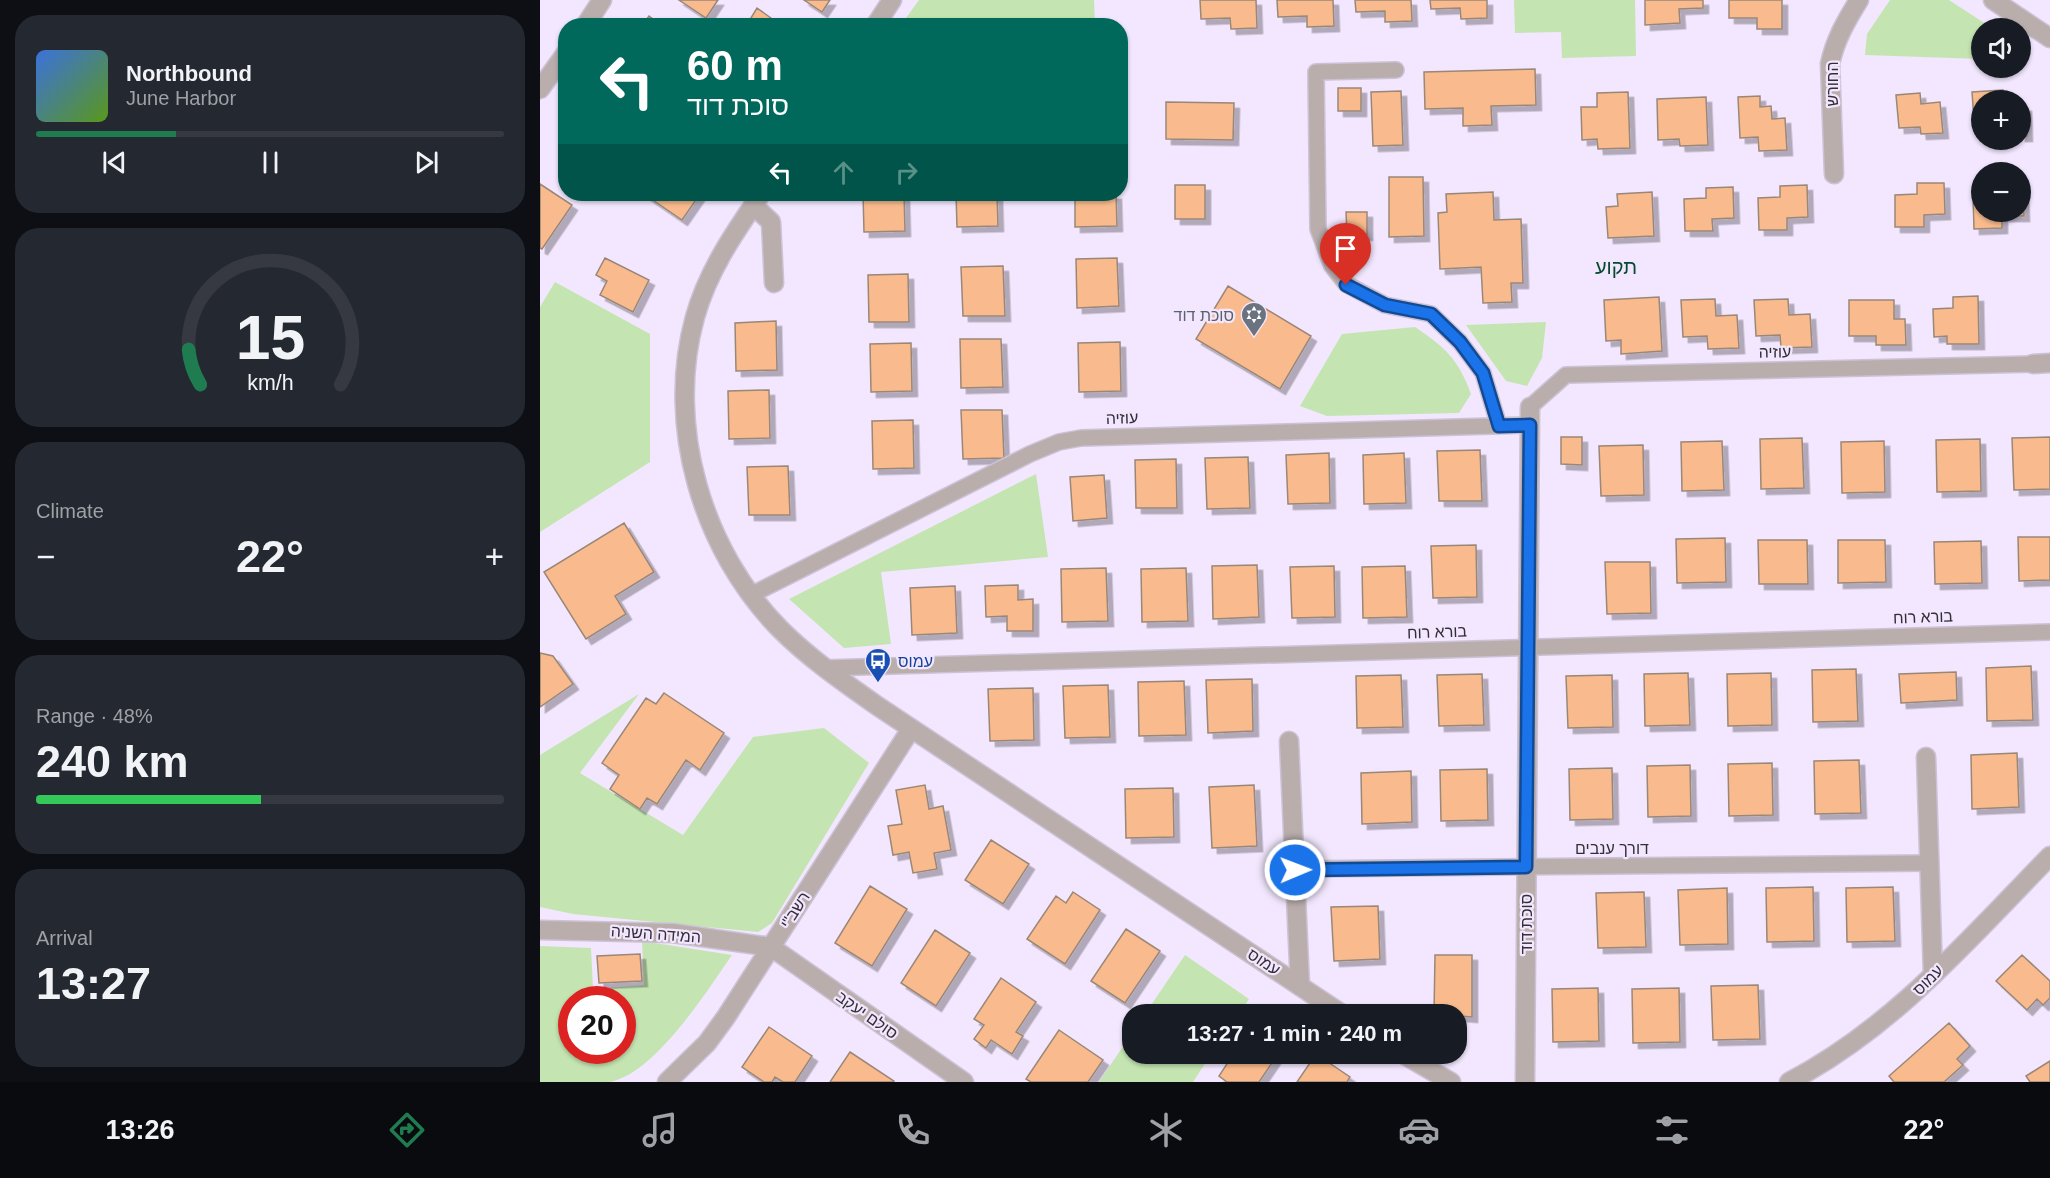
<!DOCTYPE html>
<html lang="en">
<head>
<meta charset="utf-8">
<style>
	:root { --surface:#171b24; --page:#242831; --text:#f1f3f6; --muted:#9ea1a6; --line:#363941; --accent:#1f7b50 }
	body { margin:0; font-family:Helvetica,Heebo,sans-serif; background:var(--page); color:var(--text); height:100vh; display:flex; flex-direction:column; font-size:22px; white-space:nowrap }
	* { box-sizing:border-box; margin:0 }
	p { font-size:20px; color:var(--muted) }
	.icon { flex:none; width:33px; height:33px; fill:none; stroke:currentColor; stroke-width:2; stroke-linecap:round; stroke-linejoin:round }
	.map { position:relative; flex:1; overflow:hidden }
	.panel { display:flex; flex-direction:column; gap:15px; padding:15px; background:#0d0f14; width:540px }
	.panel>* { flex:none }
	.guide { position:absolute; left:18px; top:18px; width:570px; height:183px; border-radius:24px; box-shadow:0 2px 4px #0004; background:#00695c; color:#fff; overflow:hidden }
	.fabs { position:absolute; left:1431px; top:18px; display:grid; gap:12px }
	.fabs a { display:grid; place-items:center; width:60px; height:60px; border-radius:50%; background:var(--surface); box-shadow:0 2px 4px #0004; font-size:30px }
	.speed { position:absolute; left:18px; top:986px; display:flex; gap:12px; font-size:30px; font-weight:700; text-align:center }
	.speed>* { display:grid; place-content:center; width:78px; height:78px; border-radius:50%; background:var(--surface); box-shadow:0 2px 4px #0004; line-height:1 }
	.speed .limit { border:9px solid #d22; background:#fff; color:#111 }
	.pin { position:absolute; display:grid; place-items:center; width:51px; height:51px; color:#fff; margin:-62px -26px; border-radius:50% 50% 50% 0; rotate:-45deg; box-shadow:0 0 6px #0007 }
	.pin .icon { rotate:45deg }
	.me { position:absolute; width:66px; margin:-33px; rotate:89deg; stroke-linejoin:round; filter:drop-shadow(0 0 4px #0008) }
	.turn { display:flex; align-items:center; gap:21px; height:126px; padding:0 30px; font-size:27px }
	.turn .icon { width:78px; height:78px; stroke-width:2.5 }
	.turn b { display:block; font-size:42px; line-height:51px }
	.lanes { display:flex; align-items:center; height:57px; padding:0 30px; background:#0003; justify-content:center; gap:30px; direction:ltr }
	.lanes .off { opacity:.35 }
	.big { font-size:45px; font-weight:600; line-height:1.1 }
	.panel .card { flex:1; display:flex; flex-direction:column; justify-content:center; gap:9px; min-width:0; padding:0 21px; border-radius:24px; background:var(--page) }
	.panel .dial { align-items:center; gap:0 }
	.dial svg { height:156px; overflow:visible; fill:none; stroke:var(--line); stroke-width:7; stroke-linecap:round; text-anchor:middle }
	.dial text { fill:var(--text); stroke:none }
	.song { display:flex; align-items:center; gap:18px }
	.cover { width:72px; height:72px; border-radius:9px; background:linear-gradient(135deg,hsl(220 70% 55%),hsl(90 70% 35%)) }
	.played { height:6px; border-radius:3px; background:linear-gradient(90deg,var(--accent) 30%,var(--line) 30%) }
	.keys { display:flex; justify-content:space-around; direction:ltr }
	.heat { display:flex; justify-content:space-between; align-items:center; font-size:33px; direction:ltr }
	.charge { height:9px; border-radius:4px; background:linear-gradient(90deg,#34c759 48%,var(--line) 0) }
	.trip { position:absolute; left:582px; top:1004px; width:345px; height:60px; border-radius:24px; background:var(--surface); box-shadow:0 2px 4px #0004; font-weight:600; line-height:60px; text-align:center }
	.tab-bar { display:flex; height:96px; justify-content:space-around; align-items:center; background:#090b0e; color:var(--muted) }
	.tab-bar .icon { width:42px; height:42px }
	.tab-bar .on { color:var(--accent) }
	.tab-bar b { font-size:27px; color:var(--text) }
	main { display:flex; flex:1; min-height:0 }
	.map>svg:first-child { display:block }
	.green { fill:#c4e5b1; fill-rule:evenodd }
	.building { fill:#f9bb8d; stroke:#9b8778; stroke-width:1.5; filter:url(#shadow) }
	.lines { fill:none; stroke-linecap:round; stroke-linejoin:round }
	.service-casing { stroke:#ccc2d6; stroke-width:18 }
	.minor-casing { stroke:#ccc2d6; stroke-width:21 }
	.tertiary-casing { stroke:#ccc2d6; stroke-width:21 }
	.service { stroke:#baaead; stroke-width:15 }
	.minor { stroke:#baaead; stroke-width:18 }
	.tertiary { stroke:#baaead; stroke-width:18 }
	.route-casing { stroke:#114b97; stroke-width:15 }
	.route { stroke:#1a73e8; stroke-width:10 }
	.labels { text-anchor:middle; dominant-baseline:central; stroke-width:4.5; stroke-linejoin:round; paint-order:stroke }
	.street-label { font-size:16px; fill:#332f37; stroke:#f2e7fe }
	.worship-label { font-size:16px; fill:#5b616d; stroke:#f2e7fe; text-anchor:end }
	.transit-label { font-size:16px; fill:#164399; stroke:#f2e7fe; text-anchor:start }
	.quarter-label { font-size:20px; fill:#06492d; stroke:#f2e7fe }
</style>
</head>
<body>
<main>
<section class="panel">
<div class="card">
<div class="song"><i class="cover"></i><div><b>Northbound</b><p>June Harbor</p></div></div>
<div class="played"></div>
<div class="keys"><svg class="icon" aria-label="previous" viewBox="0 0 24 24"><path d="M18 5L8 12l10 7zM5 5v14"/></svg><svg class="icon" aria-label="pause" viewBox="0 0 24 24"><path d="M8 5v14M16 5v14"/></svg><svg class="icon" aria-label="next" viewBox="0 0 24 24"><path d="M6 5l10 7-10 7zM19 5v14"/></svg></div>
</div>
<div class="card dial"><svg viewBox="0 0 100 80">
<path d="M14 69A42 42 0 1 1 86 69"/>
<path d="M14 69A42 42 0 0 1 8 51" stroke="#1f7b50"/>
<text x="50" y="56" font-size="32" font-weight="700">15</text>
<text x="50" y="72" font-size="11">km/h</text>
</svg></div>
<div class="card"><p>Climate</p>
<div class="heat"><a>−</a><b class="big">22°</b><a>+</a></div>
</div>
<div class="card"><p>Range · 48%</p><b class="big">240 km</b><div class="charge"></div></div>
<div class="card"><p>Arrival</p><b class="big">13:27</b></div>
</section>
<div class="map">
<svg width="1510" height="1082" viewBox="0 0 1510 1082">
	<defs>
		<filter id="shadow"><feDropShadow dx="5.5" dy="5.5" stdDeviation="0" flood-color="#0004"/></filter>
	</defs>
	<rect width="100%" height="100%" fill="#f2e7fe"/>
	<path class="green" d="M379 0H554L555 25H361Z
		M974 0H1095L1096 56 1022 58 1021 32 975 33Z
		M1350 0H1409L1452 28H1442L1441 59 1325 55 1327 34Z
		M15 282 110 334V462L0 532V307Z
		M1006 322 1002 358 987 386 966 381 926 325Z
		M875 327C905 347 919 360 931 394L919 413 787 416 760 406 802 334Z
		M496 474 508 557 341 572 351 644 304 648 249 599Z
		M99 694 40 773 143 835 213 737 284 728 329 763 232 923 218 932 33 914 0 907V755Z
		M102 941 192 955C167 991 114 1075 69 1082 48 1082 22 1082 0 1082V946L51 948 53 989 104 985ZM32 999H82V1050H32Z
		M645 955 709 999 699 1014H605Z
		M592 1033V1053H672L653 1082H559Z"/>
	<path class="building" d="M139 0H178L166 18Z
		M264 0H290L282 12Z
		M660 0H716L717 28 691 29 690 18 661 19Z
		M737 0H793L794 26 767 27V16L738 17Z
		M815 0H871L872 21 845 22V11L816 12Z
		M890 0H947V18L921 19 920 8 891 9Z
		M1105 0H1163V8L1139 9 1140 23 1105 25Z
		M1189 0H1242V29H1217V18H1189Z
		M217 8 242 26H206Z
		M109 16 122 26H102Z
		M995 69 996 105 951 106 952 125 923 126V108L885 109 884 72Z
		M798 88H821V111H798Z
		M1463 90 1464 100H1442V133L1435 134 1432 92Z
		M861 91 863 145 833 146 831 92Z
		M1088 92 1090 148 1058 149 1057 139 1042 140 1041 107H1057V93Z
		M1380 93 1381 104 1400 102 1403 133 1381 134 1380 127 1359 128 1356 95Z
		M1220 96V107L1231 106 1232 119 1245 118 1247 150 1219 151 1218 137 1200 138 1198 97Z
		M1166 97 1168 145 1140 146 1139 139 1118 140 1117 99Z
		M626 102 694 103 693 140 626 139Z
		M1480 106H1486L1487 136H1480Z
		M849 177H883L884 236 849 237Z
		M1377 183H1404L1405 214 1384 215V227H1355V195L1377 194Z
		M0 184 32 205 2 249 0 248Z
		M1480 184H1483L1484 216H1462V228L1434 229 1433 196H1442V212H1480Z
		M635 185H665V219H635Z
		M1267 185 1268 217 1247 218V230H1219L1218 198 1240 197V186Z
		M1193 187 1194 218 1172 219 1173 231H1145L1144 199 1166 198V188Z
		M953 192 954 220 981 219 983 283H971L972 302 943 303 941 267 900 269 898 213 907 212 906 194Z
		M1112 192 1114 236 1068 238 1066 207 1078 206 1077 194Z
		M104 194H160L142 220Z
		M323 194H364L365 231 324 232Z
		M416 194H457L458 226 417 227Z
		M535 194H576L577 226 535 227Z
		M806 212H827V235H807Z
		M65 258 109 280 93 312 60 295 67 281 56 275Z
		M577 258 579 306 537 308 536 259Z
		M463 266 465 316H423L421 267Z
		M368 274 369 322H329L328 275Z
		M688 286 771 336 740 389 656 339Z
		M1438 296 1439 344H1407V336L1394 337 1393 309 1413 308V297Z
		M1119 297 1122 351 1081 354V340L1066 341 1064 300Z
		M1175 299 1176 316 1197 315 1199 348 1168 349 1167 336 1143 337 1141 300Z
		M1248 299 1249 315 1270 314 1272 347 1241 348 1240 335 1216 336 1214 300Z
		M1309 300H1354V319H1365L1366 345H1336V336H1309Z
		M236 321 237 370 196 371 195 323Z
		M420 339H461L463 387 421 388Z
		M580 342 581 391 539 392 538 343Z
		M371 343 372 391 331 392 330 344Z
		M229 390 230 438 189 439 188 391Z
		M421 410H462L464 458 423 459Z
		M373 420 374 468 333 469 332 421Z
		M1021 437H1042V465L1021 464Z
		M1510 437V489L1474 490 1472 438Z
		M1262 438 1264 488 1221 489 1220 439Z
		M1440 439 1441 491 1397 492 1396 440Z
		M1182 441 1184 490 1142 491 1141 442Z
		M1344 441 1345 492 1302 493 1301 442Z
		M1103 445 1104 495 1061 496 1059 446Z
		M940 450 942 501H899L897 451Z
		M789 453 790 503 748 504 746 455Z
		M864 453 866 503 824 504 823 455Z
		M708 457 710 508 667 509 665 458Z
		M636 459 637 508H596L595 460Z
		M248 466 250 515H209L207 467Z
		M564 475 567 518 533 521 530 477Z
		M84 523 114 572 75 596 86 614 46 639 4 572Z
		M1478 537H1510V580L1479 581Z
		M1185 538 1186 582 1137 583 1136 539Z
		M1218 540H1267L1268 584H1219Z
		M1298 540H1345L1346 582 1298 583Z
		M1441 541 1442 583 1395 584 1394 542Z
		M936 545 937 597 893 598 891 546Z
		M1065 562H1110L1111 613 1067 614Z
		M717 565 719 617 673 619 672 566Z
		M794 566 795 617 752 618 750 567Z
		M865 566 867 617 823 618 822 567Z
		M566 568 568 621 522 622 521 569Z
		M646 568 648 621 602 622 601 569Z
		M478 585V600L493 599V631H467V616L446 617 445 586Z
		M415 586 417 633 372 635 370 588Z
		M0 653 13 656 33 684 0 707Z
		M1491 666 1493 720 1447 721 1446 668Z
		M1316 669 1318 721 1273 722 1272 670Z
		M1416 672 1417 700 1361 703 1359 674Z
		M1148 673 1150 725 1105 726 1104 674Z
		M1231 673 1232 725 1188 726 1187 674Z
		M942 674 944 725 899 726 897 675Z
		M861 675 863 727 817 728 816 676Z
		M1072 675 1073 727 1028 728 1026 676Z
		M712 679 713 731 668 733 666 680Z
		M644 681 646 735 599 736 598 682Z
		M568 685 570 737 525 738 523 686Z
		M493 688 494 740 450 741 448 689Z
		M124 693 184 733 160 770 146 760 117 804 107 798 100 809 70 789 79 775 62 763 106 698 116 704Z
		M1477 753 1479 807 1432 809 1431 755Z
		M1319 760 1321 813 1275 814 1274 761Z
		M1232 763 1233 815 1189 816 1188 764Z
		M1150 765 1151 816 1108 817 1107 766Z
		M1072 768 1073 819 1030 820 1029 769Z
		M947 769 948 820 901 821 900 770Z
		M871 771 872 822 822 824 821 773Z
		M385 785 389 809 403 806 411 850 394 853 397 869 373 873 369 852 353 855 348 826 362 824 356 790Z
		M714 785 717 846 672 848 669 787Z
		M633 788 634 837 586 838 585 789Z
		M451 840 489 864 463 904 425 880Z
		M330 886 367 909 332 966 295 943Z
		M1273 887 1274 941 1227 942 1226 888Z
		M1353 887 1355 941 1307 942 1306 888Z
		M1187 888 1188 944 1140 945 1138 890Z
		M533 892 560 910 525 964 487 939 516 896 526 903Z
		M1104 892 1106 947 1058 948 1056 893Z
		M838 906 840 959 794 961 791 907Z
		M586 929 620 951 585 1003 551 981Z
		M395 930 430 953 396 1006 361 983Z
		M100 954 102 981 59 983 57 956Z
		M895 955H932V1017L894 1014Z
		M1482 955 1510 981V998L1503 1005 1497 999 1487 1010 1456 981Z
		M461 978 496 1002 476 1032 483 1036 472 1054 451 1040 446 1048 434 1039 444 1025 434 1019Z
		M1218 985 1220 1039 1173 1040 1171 986Z
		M1058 988 1059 1041 1013 1042 1012 989Z
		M1139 988 1140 1042 1093 1043 1092 989Z
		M1409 1023 1430 1046 1417 1059 1423 1065 1404 1082H1354L1349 1076Z
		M229 1027 272 1056 255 1082H243L235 1077 232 1082H224L202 1067Z
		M519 1030 563 1060 548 1082H491L486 1079Z
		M310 1052 354 1081 353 1082H290Z
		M694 1053H737L738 1054 719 1082H687L679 1076Z
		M776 1054 810 1077 807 1082H757Z
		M1510 1061V1082H1490L1486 1076Z"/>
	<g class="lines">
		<defs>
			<path id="service" d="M856 70 776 72 778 229 792 266 806 284 845 305 891 314 920 342 943 373 959 426
				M990 407 1026 375 1493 364
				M211 595 490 454 519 442 541 438 990 425
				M285 668 1510 632
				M755 869 1389 863"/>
			<path id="minor" d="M45 26 62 0
				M0 89 26 53
				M1294 174 1290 64C1295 40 1306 21 1319 0
				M213 205 231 222 234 283
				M1493 364 1510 363
				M749 741 760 986
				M1386 757 1393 975
				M0 930 133 933 231 947 424 1082
				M127 1082 167 1043 186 1017 371 729
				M985 1082 990 407"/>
			<path id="tertiary" d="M1453 0 1510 38
				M335 26 352 0
				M221 194C194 233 168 271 155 317 125 425 162 550 240 629 269 658 302 681 336 705L802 1014
				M861 1053 911 1082
				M1249 1082C1353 1028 1429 939 1510 856"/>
		</defs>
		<use href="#service" class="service-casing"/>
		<use href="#minor" class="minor-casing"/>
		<use href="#tertiary" class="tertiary-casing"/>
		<use href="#service" class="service"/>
		<use href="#minor" class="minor"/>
		<use href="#tertiary" class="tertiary"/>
	</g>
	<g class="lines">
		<defs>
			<path id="route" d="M755 870 986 867 990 425 959 426 943 373 920 342 891 314 845 305 806 285"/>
		</defs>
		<use href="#route" class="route-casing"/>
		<use href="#route" class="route"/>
	</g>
	<defs>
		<symbol id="synagogue-pin" viewBox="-11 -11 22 30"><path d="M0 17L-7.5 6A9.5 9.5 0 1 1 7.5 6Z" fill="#6b7280" stroke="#f2e7fe"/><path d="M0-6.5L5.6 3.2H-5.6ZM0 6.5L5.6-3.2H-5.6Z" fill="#fff"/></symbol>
		<symbol id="bus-pin" viewBox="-11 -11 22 30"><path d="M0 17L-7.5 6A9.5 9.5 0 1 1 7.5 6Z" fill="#1a4fb4" stroke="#f2e7fe"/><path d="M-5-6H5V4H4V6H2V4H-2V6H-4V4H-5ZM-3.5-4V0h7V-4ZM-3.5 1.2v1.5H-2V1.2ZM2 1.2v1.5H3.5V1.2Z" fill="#fff"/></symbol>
	</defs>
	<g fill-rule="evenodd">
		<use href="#synagogue-pin" x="699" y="300" width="30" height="40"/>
		<use href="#bus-pin" x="323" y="646" width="30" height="40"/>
	</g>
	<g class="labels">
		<g class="street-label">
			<text transform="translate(1292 84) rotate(-90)">החורש</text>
			<text transform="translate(1235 352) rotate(-1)">עוזיה</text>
			<text transform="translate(582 418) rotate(-2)">עוזיה</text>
			<text transform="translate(1383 617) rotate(-2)">בורא רוח</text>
			<text transform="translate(897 632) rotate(-2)">בורא רוח</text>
			<text x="1072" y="848">דורך ענבים</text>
			<text transform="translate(255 910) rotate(-57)">רשב"י</text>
			<text transform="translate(986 924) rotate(-90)">סוכת דוד</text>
			<text transform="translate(116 934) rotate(4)">המידה השניה</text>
			<text transform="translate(724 962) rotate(33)">עמוס</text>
			<text transform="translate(1388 980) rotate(-45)">עמוס</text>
			<text transform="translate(327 1015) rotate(35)">סולם יעקב</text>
		</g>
		<g class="worship-label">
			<text x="694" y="315">סוכת דוד</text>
		</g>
		<g class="transit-label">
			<text x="358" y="661">עמוס</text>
		</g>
		<g class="quarter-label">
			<text x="1076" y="267">תקוע</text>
		</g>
	</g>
</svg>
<div class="fabs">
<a><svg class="icon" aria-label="sound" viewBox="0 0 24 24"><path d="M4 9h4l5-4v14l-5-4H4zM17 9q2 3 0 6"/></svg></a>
<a>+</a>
<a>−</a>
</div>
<div class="speed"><div class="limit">20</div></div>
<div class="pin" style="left:806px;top:285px;background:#d93025"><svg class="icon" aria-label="arrive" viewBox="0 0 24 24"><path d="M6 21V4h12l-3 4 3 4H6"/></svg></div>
<svg class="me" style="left:755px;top:870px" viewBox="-20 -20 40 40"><circle r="17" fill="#1a73e8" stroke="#fff" stroke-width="3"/><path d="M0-11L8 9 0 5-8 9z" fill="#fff"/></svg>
<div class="trip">13:27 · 1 min · 240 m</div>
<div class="guide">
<div class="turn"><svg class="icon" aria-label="left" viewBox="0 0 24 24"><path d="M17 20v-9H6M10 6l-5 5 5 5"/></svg><div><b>60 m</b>סוכת דוד</div></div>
<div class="lanes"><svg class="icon" aria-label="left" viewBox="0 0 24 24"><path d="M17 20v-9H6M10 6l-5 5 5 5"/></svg><svg class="icon off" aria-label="ahead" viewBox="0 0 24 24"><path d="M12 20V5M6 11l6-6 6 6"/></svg><svg class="icon off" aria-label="right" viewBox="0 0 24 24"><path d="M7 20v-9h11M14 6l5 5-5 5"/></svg></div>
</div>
</div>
</main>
<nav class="tab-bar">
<b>13:26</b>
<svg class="icon on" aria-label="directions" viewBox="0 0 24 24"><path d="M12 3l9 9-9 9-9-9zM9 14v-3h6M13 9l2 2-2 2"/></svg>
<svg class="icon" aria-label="music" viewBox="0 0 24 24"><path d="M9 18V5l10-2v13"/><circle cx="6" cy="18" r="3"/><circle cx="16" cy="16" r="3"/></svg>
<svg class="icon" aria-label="phone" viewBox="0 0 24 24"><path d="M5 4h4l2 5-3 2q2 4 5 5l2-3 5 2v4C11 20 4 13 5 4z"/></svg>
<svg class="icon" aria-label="climate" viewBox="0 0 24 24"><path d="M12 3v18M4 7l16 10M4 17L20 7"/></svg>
<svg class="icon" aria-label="car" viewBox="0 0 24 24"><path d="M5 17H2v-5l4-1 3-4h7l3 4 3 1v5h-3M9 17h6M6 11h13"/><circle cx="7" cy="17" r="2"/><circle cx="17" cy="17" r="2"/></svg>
<svg class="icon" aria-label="filters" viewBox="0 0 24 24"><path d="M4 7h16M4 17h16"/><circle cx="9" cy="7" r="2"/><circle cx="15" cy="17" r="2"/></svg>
<b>22°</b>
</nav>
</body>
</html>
